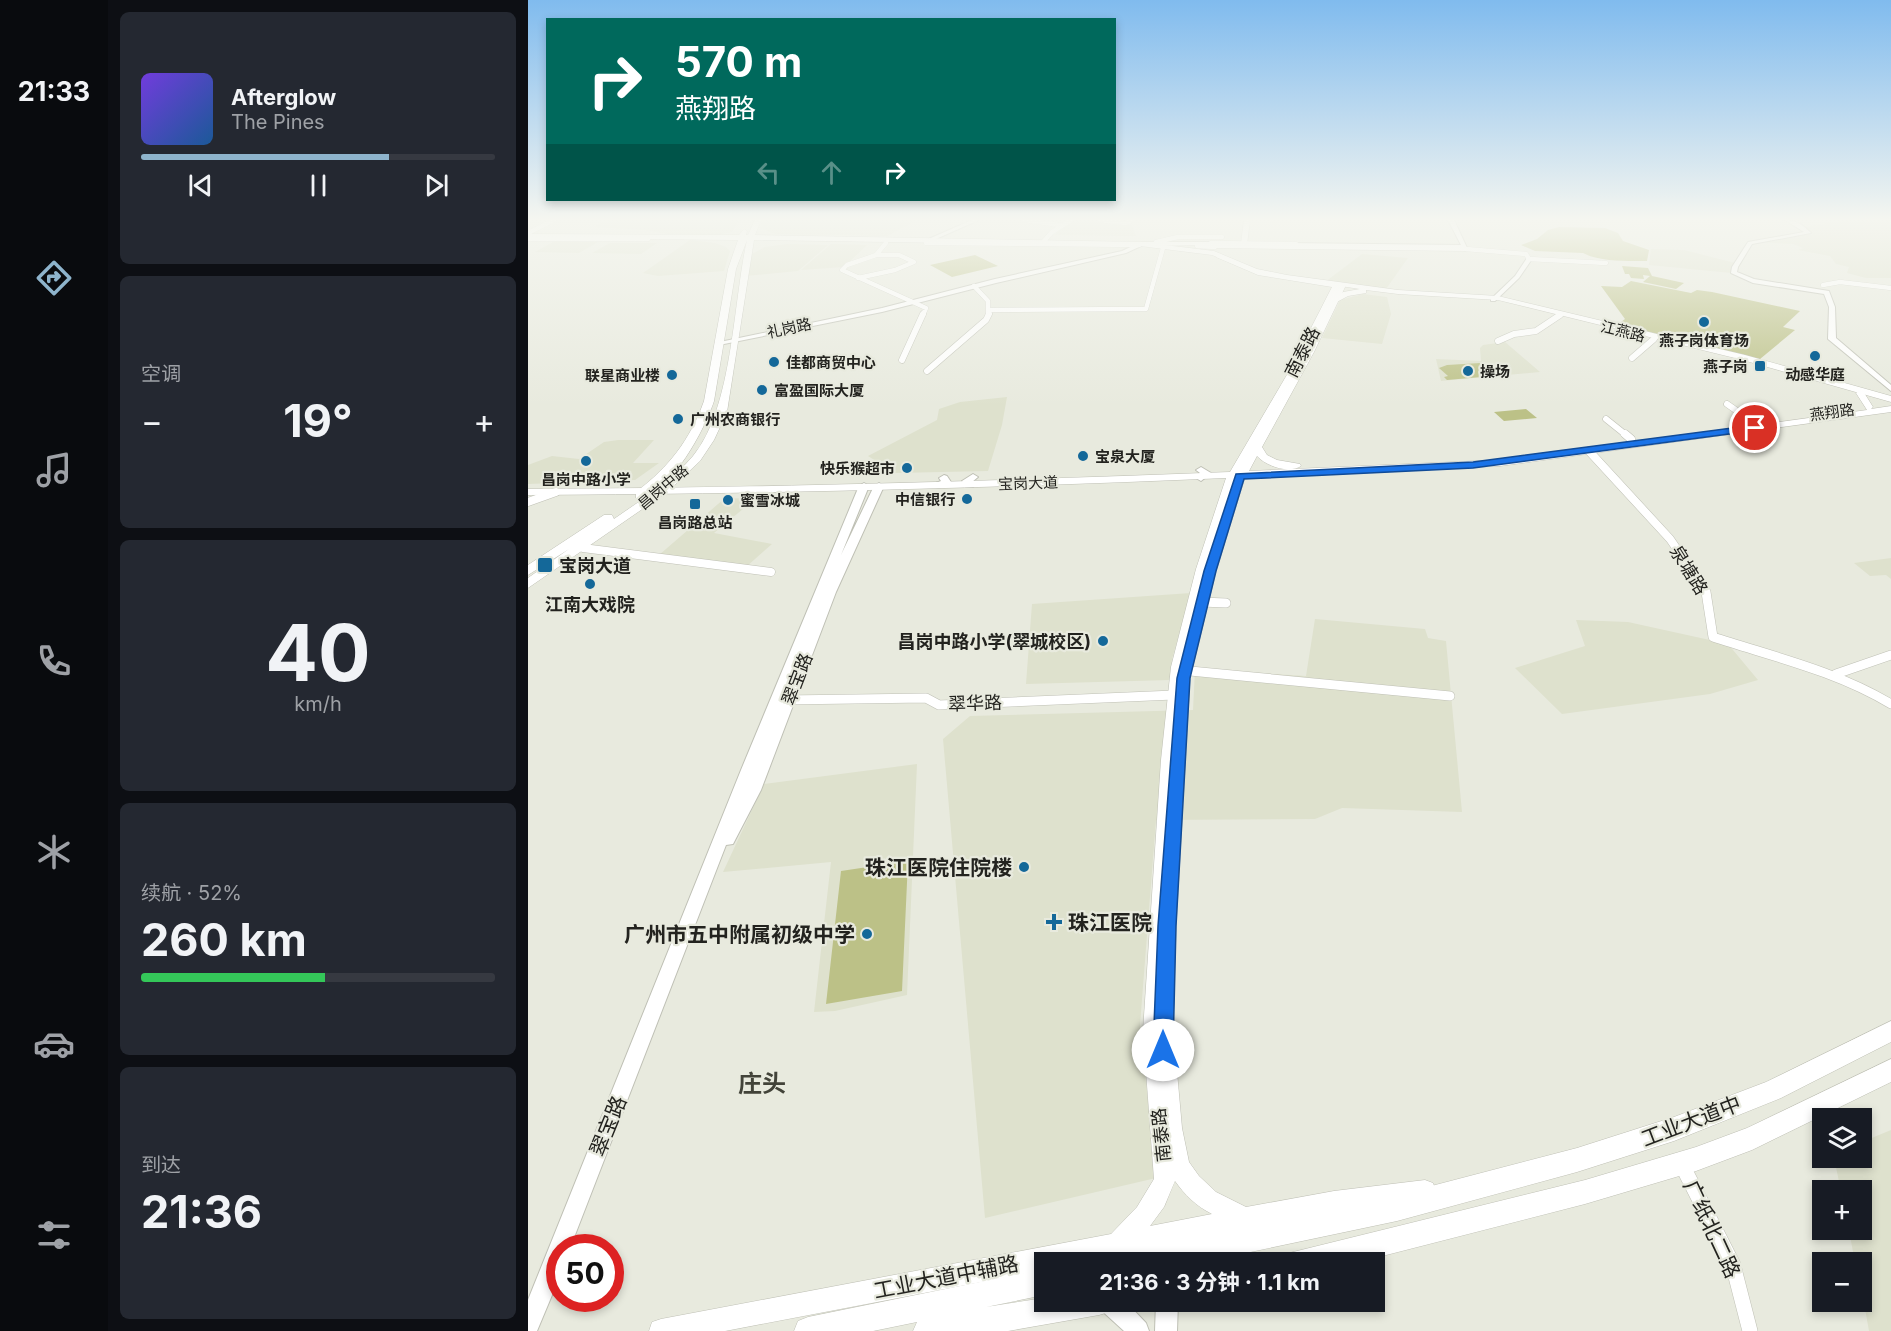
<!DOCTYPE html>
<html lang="zh">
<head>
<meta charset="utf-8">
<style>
	:root { --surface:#171b24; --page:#242831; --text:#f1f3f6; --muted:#9ea1a6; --line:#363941; --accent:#8eb4cc }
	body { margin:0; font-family:Inter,"Noto Sans SC",sans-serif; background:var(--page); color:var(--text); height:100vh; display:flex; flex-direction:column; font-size:22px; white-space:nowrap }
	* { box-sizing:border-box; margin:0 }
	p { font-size:20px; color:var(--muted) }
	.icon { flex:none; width:33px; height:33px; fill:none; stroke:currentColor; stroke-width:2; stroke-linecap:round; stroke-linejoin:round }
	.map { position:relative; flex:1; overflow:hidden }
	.drawer { display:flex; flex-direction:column; gap:12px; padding:12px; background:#0d0f14; width:420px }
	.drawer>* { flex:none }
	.top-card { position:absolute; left:18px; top:18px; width:570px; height:183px; border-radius:0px; box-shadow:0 3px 9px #0003; background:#00695c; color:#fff; overflow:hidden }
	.tools { position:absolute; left:1284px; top:1108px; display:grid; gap:12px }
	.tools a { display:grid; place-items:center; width:60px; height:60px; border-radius:0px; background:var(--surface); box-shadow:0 3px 9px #0003; font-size:30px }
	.speed { position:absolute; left:18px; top:1234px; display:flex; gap:12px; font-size:30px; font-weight:700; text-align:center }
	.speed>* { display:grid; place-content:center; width:78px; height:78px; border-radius:50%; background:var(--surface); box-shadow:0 3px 9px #0003; line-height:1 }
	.speed .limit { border:9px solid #d22; background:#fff; color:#111 }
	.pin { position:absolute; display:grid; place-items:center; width:51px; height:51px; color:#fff; margin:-26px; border:3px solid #fff; border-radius:50%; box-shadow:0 2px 6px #0007 }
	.me { position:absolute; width:66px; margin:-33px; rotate:0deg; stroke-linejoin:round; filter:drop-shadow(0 0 4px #0008) }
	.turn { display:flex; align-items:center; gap:21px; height:126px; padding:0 30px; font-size:27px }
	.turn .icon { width:78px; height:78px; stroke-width:2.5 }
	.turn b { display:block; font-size:42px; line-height:51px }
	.lanes { display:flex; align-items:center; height:57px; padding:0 30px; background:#0003; justify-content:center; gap:30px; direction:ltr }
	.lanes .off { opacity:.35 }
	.big { font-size:45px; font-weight:700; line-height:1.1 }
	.drawer .widget { flex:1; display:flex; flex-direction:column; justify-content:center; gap:9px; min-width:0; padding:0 21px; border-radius:9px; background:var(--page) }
	.drawer .dial { align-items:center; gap:0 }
	.dial b { font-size:78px; line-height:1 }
	.song { display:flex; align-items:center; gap:18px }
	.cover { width:72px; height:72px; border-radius:9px; background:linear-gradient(135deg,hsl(260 70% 55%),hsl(210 70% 35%)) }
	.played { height:6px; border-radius:3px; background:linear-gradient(90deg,var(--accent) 70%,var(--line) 70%) }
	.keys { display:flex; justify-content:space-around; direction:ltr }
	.heat { display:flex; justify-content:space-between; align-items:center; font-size:33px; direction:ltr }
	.charge { height:9px; border-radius:4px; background:linear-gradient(90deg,#34c759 52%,var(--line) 0) }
	.trip { position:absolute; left:506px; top:1252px; width:351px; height:60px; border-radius:0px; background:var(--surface); box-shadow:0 3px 9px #0003; font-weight:700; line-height:60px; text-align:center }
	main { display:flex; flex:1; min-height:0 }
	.dock { display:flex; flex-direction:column; width:108px; justify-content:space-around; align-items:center; background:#090b0e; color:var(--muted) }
	.dock .icon { width:42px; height:42px }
	.dock .active { color:var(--accent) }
	.dock b { font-size:27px; color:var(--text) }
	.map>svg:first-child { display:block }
	.built { fill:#dee1cd }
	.green { fill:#bcc187 }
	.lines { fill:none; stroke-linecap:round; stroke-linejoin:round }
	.minor-far4-casing { stroke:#bfc0b5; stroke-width:5 }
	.minor-far3-casing { stroke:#bfc0b5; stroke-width:7 }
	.minor-far2-casing { stroke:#bfc0b5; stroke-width:9 }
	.minor-far1-casing { stroke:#bfc0b5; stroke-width:10 }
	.minor-casing { stroke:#bfc0b5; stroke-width:16 }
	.tertiary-casing { stroke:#bfc0b5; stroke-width:2 }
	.secondary-casing { stroke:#bfc0b5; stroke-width:1 }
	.primary-casing { stroke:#bfc0b5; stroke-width:1 }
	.minor-far4 { stroke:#fff; stroke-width:4.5 }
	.minor-far3 { stroke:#fff; stroke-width:6 }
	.minor-far2 { stroke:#fff; stroke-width:8 }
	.minor-far1 { stroke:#fff; stroke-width:9 }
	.minor { stroke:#fff; stroke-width:15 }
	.tertiary { fill:#fff; fill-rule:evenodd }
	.secondary { fill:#fff; fill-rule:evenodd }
	.primary { fill:#fff; fill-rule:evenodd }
	.route { fill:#1a73e8; stroke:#114b97; stroke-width:1.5 }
	.poi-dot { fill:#146899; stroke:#e8eade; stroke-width:2 }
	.labels { text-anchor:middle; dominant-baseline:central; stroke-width:4.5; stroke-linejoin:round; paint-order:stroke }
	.far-street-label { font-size:15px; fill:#23231f; stroke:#e8eade }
	.far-poi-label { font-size:15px; font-weight:bold; fill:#23231f; stroke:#e8eade; text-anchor:start }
	.street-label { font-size:18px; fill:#23231f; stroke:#e8eade }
	.poi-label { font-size:18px; font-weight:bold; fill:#23231f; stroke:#e8eade; text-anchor:start }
	.near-poi-label { font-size:21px; font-weight:bold; fill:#23231f; stroke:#e8eade; text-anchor:end }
	.near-street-label { font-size:21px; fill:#23231f; stroke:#e8eade }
	.near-neighbourhood-label { font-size:24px; font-weight:bold; fill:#424339; stroke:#e8eade }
</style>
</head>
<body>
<main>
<nav class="dock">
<b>21:33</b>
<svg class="icon active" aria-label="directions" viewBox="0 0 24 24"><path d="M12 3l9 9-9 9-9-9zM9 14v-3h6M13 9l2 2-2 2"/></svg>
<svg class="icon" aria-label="music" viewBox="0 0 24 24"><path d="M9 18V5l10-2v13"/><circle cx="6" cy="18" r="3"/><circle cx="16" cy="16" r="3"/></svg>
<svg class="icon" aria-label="phone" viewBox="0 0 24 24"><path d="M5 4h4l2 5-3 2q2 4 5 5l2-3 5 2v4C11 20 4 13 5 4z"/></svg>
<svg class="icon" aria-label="climate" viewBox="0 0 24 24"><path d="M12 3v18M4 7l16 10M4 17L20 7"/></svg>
<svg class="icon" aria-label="car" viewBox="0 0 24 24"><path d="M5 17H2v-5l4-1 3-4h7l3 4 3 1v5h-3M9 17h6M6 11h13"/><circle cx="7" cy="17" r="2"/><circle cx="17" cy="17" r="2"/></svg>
<svg class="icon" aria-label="filters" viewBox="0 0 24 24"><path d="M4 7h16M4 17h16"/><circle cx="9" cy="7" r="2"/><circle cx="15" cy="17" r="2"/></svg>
</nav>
<section class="drawer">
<div class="widget">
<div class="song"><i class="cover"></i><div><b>Afterglow</b><p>The Pines</p></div></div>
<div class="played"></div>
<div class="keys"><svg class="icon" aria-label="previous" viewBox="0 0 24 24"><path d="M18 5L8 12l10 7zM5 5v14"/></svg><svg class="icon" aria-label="pause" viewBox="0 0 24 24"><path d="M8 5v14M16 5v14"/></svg><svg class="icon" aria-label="next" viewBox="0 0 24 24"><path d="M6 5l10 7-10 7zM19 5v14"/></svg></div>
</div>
<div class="widget"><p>空调</p>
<div class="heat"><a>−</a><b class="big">19°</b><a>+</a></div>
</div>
<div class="widget dial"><b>40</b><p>km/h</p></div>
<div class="widget"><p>续航 · 52%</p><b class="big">260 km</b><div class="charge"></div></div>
<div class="widget"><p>到达</p><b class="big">21:36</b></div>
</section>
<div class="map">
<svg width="1363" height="1331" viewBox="0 0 1363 1331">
	<rect width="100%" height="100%" fill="#e8eade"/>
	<path class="built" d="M78 220H149L133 226 154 220H173L169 222 177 220H211L204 232 190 235H143L118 230 66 227Z
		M234 220H390L359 236 247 234 232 228Z
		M546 220 604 225 608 236 527 235 535 225Z
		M1363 220V278H1338L1319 273 1321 267 1308 264 1302 256 1270 250 1275 248 1265 244 1230 242 1282 234 1278 227 1283 226 1311 221Z
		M162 240 187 243 198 247 202 251 196 271 130 276 115 273Z
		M27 241 70 242 51 253 7 252Z
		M82 243H129L113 254 64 253Z
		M260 244 300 245 270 271 218 276 222 255 237 247Z
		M303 244 339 245 316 267 273 270Z
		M1123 249 1156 250 1207 263 1203 273 1121 265Z
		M834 254 880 258 858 289 797 282Z
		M835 294 859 297 863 314 854 344 794 338 812 300Z
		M977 342 1012 372 913 381 908 359 953 361 952 348 955 345Z
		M479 397 474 425 460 471 367 473 340 456 409 420 411 409 432 402Z
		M90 440H126L105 463H131L107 480 0 484V465L24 456 51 459 76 442Z
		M197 498 227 499 186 533 244 544 218 567 131 555Z
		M1363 558V579L1358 575 1342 576 1326 563Z
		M663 593 644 659 642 680 498 684 504 604Z
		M787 619 897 629 900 638 918 641 934 812 814 808 787 819 628 820 612 1025 628 1178 457 1218 415 739 442 716 665 710 667 669 778 676Z
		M1048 620 1100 622 1200 644 1230 680 1182 694 1034 714 987 668 1057 646Z
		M389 764 379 995 307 1011 286 1012 303 862 195 872 236 784Z
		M1363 1130V1331H1341L1334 1292V1263H1327L1321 1230H1334V1191H1313L1306 1158H1334V1142Z"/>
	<path class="green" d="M1031 227 1077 228 1090 233 1095 241 1121 250 1119 261C1099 261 1072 262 1055 253L1007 251 993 245 1009 239 1020 230Z
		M447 255 470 266 424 277 402 265Z
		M1094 266 1120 268 1124 276 1156 283 1148 289 1115 282 1122 276 1115 275 1116 279 1103 278 1101 274H1097Z
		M1103 281 1163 293 1169 290 1184 292 1272 311 1255 327 1267 330 1232 359 1089 325 1097 319 1073 286 1094 287Z
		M952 363 968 369 967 373 976 375 919 380 916 377 920 376 911 368 919 365Z
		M998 409 1009 418 976 421 966 412Z
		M380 861 374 991 298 1004 313 871Z"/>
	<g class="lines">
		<defs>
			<path id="minor-far4" d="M496 220 532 225
				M571 220 598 223 604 220
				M0 233 26 220
				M0 239H120
				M516 241 524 232 543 220
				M628 242 650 237H694
				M398 243 611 245
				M683 243 768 244
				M669 246 687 247
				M938 249 998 254 1001 259 1078 263
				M348 255 319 265 314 270 398 308 395 315
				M330 278 367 270 386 262 371 255H348L358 243
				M1295 285 1312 282 1363 288
				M446 286 460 301V315
				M463 310 618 309 635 248"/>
			<path id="minor-far3" d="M970 341 986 334 1008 331 1032 315
				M1104 358 1126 339
				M374 360 395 314
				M399 371 458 320 461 314
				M1199 404 1226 423
				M1078 419 1098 435"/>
			<path id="minor-far2" d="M1097 434 1103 439
				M1061 451 1142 539 1175 587
				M0 502 28 492
				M55 548 243 572"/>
			<path id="minor-far1" d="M1174 586 1178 592 1185 637C1246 657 1308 671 1363 704
				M673 602 698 603
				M652 670 922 696
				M1308 674 1363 655
				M257 700 398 698 411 705 646 695"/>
			<path id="minor" d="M1153 1163 1205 1265 1222 1331"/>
			<path id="tertiary" d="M444 220H451L401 242 396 241Z
				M920 220H926L940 250 758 247 755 245 758 243 933 245Z
				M1257 220C1268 220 1275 225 1283 233L1224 244 1210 267 1209 272 1226 279 1301 291 1307 307 1308 338 1363 385V391L1300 339 1301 307 1296 294 1225 283 1203 273 1204 267 1220 242 1276 232Z
				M611 243 613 246 598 253 468 283 354 312 191 345 187 343 354 308 467 279 594 251Z
				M999 258 1004 259 991 278 967 301H963V299L987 276Z
				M673 467 683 473 673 481 668 478 672 473 668 470Z
				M445 474 450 477 444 482 447 485 445 487H439L434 481Z
				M416 475 419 476 423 482C420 486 413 488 408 487V483L413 481 411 478Z
				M336 483 341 486 313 555 346 486 351 483 356 486 308 592 233 790 205 844 198 845 42 1248H32V1276L9 1331H0V1300L213 770 331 486Z
				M570 1302H598L618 1323 621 1331H596L573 1310Z
				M628 1302H650L649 1331H627Z"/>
			<path id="secondary" d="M716 220H722L719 245 707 246V244L713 243Z
				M693 242 695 245 613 246 610 244 613 242Z
				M690 254 734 272 818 285 786 352 734 447 739 455 749 460 772 464 773 466C761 474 738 466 729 456L721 471 972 460 1339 410 1328 393 1332 390 1335 391 1345 407 1343 409 1363 406V412L972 466 717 477 688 571 662 678 648 926 645 1027 654 1128 661 1162 671 1176 688 1192 718 1207 806 1191 897 1180 905 1183 908 1191 905 1199 897 1202 777 1219 551 1263H516V1270L197 1331H121L124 1322 133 1319 583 1234 609 1207 626 1179 615 1031 633 760 643 667 668 569 698 478C466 488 233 494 0 495V489C234 488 468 481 702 472L760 373 804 287 730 275 688 257ZM647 1181C657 1195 668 1206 684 1214L622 1226 636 1207Z"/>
			<path id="primary" d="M227 220H233L227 235 612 242 686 251 729 269 759 275 870 290 970 296 1217 355 1363 396V402L1211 359 970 300 870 294 838 290V293L820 296 807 303 803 301 804 299 815 292 832 289 727 273 684 255 612 246 226 240 199 412 186 440 172 461 139 492 0 588V578L41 549 0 575V565L76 515H84L86 519C113 500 143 482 165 456 205 408 205 302 219 240L208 269 186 401C176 431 145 489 112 499L108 498V492C141 467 162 440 176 401L200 269 210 240 0 238V234L211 235 216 229 219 231 218 235H220Z
				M675 244 938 247 942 249 938 251 678 248Z
				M1363 1021V1042L1253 1098 1146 1141 1049 1172 869 1221 670 1263H595L599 1254 608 1250 869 1195 1049 1148 1146 1117 1238 1082Z
				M1363 1059V1082L1224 1150 1168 1171 1057 1204 827 1263H753L757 1254 1057 1180 1168 1147 1219 1128Z
				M516 1269V1295L458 1307 516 1298V1302H584L581 1312 571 1315 480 1331H385L389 1322 345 1331H266L270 1321 280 1317Z"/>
		</defs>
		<use href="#minor-far4" class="minor-far4-casing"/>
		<use href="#minor-far3" class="minor-far3-casing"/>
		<use href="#minor-far2" class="minor-far2-casing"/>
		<use href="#minor-far1" class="minor-far1-casing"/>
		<use href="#minor" class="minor-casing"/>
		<use href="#tertiary" class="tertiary-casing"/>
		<use href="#secondary" class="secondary-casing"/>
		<use href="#primary" class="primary-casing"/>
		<use href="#minor-far4" class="minor-far4"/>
		<use href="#minor-far3" class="minor-far3"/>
		<use href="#minor-far2" class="minor-far2"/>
		<use href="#minor-far1" class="minor-far1"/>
		<use href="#minor" class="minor"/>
		<use href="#tertiary" class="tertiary"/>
		<use href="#secondary" class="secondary"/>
		<use href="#primary" class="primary"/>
	</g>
	<linearGradient id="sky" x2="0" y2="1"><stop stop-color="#80bbee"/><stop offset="0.54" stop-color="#f5f6f0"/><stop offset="1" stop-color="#f5f6f0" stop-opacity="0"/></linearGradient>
	<rect width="1363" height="406" fill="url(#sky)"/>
	<path class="route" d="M1227 425 1232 428 1231 430 945 468 716 479 688 571 662 678 648 926 645 1050 642 1057 635 1060 628 1057 625 1050 630 926 649 678 676 571 708 474 945 462Z"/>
	<g class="poi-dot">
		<circle cx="1176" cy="322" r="6"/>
		<circle cx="1287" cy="356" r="6"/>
		<circle cx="246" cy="362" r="6"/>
		<rect x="1226" y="360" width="12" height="12" rx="3"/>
		<circle cx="940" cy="371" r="6"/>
		<circle cx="144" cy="375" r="6"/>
		<circle cx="234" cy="390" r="6"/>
		<circle cx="150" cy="419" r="6"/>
		<circle cx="555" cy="456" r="6"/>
		<circle cx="58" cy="461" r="6"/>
		<circle cx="379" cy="468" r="6"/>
		<circle cx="439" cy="499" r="6"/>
		<circle cx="200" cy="500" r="6"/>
		<rect x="161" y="498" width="12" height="12" rx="3"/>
		<rect x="9" y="557" width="16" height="16" rx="3"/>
		<circle cx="62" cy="584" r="6"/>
		<circle cx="575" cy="641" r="6"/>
		<circle cx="496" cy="867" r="6"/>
		<path d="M523 913h6v6h6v6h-6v6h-6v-6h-6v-6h6z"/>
		<circle cx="339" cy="934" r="6"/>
	</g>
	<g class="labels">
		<g class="far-street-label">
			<text transform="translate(261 328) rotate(-12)">礼岗路</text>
			<text transform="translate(1095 331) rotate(14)">江燕路</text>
			<text transform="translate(1304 412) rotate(-8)">燕翔路</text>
			<text transform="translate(500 483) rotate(-2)">宝岗大道</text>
			<text transform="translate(135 487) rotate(-40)">昌岗中路</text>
		</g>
		<g class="far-poi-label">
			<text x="1176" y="340" text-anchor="middle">燕子岗体育场</text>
			<text x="258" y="362">佳都商贸中心</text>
			<text x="1220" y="366" text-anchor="end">燕子岗</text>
			<text x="952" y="371">操场</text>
			<text x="1287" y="374" text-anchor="middle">动感华庭</text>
			<text x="132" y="375" text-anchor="end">联星商业楼</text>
			<text x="246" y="390">富盈国际大厦</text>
			<text x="162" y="419">广州农商银行</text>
			<text x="567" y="456">宝泉大厦</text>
			<text x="367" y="468" text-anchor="end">快乐猴超市</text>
			<text x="58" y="479" text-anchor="middle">昌岗中路小学</text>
			<text x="427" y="499" text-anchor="end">中信银行</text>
			<text x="212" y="500">蜜雪冰城</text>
			<text x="167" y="522" text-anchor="middle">昌岗路总站</text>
		</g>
		<g class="street-label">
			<text transform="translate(774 352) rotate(-63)">南泰路</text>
			<text transform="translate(1161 570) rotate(58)">泉塘路</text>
			<text transform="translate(269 679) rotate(-69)">翠宝路</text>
			<text transform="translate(447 703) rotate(-2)">翠华路</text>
			<text transform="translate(633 1135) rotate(-96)">南泰路</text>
		</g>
		<g class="poi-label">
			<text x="31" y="565">宝岗大道</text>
			<text x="62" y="604" text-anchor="middle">江南大戏院</text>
			<text x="563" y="641" text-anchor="end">昌岗中路小学(翠城校区)</text>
		</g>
		<g class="near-poi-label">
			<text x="484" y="867">珠江医院住院楼</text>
			<text x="540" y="922" text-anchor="start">珠江医院</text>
			<text x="327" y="934">广州市五中附属初级中学</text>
		</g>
		<g class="near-street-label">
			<text transform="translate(1163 1121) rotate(-21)">工业大道中</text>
			<text transform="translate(80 1126) rotate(-68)">翠宝路</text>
			<text transform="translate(1184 1229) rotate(65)">广纸北二路</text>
			<text transform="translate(418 1277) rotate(-11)">工业大道中辅路</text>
		</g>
		<g class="near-neighbourhood-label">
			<text x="234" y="1083">庄头</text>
		</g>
	</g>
</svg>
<div class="tools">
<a><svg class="icon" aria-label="layers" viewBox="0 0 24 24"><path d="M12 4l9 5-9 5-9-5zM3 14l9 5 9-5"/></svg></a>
<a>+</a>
<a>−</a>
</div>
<div class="speed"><div class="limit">50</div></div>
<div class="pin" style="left:1227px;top:428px;background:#d93025"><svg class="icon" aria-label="arrive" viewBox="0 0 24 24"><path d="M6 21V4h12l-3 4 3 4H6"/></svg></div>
<svg class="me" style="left:635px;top:1050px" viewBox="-20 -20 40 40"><circle r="19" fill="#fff"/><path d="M0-13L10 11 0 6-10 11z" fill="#1a73e8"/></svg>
<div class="trip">21:36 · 3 分钟 · 1.1 km</div>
<div class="top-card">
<div class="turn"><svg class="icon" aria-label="right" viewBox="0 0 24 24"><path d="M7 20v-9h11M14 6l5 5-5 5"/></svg><div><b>570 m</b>燕翔路</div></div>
<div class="lanes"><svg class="icon off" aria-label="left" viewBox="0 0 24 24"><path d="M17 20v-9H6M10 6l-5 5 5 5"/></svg><svg class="icon off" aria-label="ahead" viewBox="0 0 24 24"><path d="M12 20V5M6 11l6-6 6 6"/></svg><svg class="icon" aria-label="right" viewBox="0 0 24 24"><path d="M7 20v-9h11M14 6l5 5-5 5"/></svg></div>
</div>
</div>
</main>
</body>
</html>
